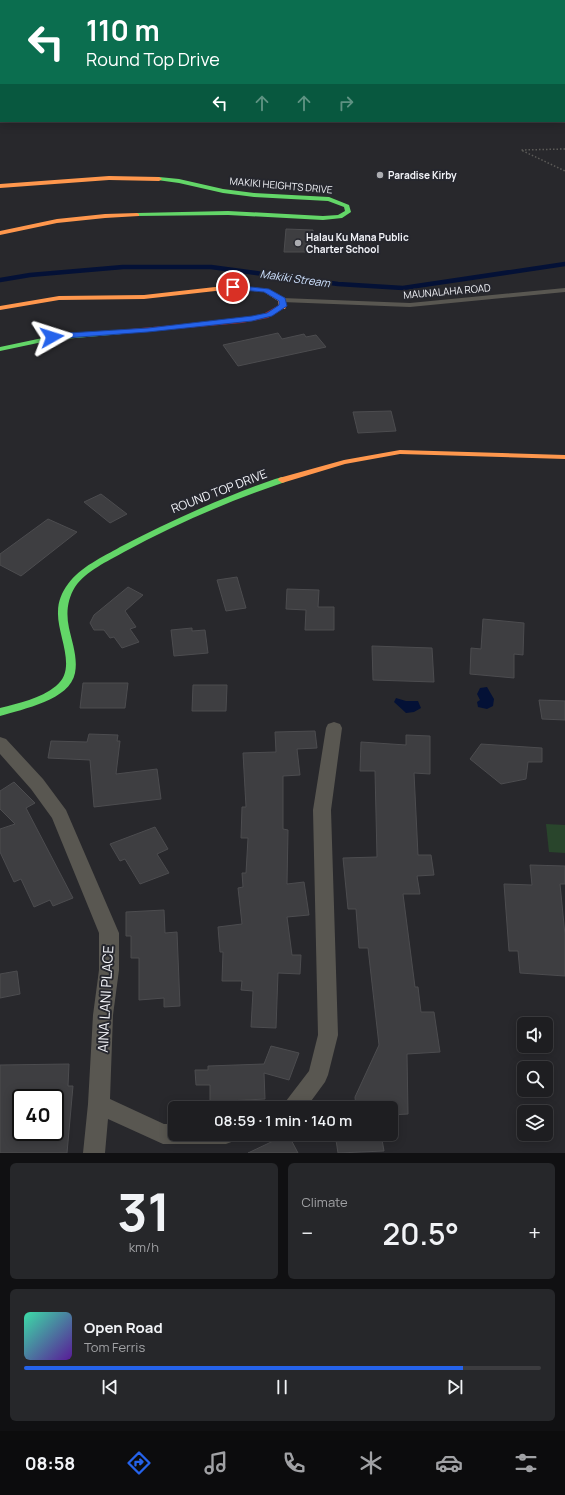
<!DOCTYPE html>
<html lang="en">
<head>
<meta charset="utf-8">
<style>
	:root { --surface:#1e1e21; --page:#26272a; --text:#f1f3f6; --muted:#a1a2a5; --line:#3c3c3f; --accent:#2563eb }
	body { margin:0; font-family:Manrope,sans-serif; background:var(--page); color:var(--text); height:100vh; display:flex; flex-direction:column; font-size:15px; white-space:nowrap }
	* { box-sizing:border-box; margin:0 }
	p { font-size:13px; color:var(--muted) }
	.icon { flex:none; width:22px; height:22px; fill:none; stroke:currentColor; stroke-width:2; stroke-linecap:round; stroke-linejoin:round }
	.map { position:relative; height:1153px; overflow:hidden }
	.drawer { display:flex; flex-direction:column; gap:10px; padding:10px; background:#101012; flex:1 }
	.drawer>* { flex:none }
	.hud { position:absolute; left:0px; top:0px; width:565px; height:122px; box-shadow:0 2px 10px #0003,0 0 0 1px var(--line); background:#0b6e4f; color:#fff; overflow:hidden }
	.buttons { position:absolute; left:517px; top:1017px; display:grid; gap:8px }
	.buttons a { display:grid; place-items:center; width:36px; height:36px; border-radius:6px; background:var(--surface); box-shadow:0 2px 10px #0003,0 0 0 1px var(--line); font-size:20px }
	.speed { position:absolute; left:12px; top:1089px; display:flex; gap:8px; font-size:20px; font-weight:700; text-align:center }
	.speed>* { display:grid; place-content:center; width:52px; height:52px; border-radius:50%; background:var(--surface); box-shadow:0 2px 10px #0003,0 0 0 1px var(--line); line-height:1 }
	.speed .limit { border:2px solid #111; border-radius:6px; background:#fff; color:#111 }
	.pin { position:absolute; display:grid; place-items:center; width:34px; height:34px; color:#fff; margin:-17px; border:2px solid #fff; border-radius:50%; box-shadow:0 1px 4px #0007 }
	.me { position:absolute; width:44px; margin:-22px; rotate:84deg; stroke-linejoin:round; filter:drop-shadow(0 0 3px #0008) }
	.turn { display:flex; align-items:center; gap:14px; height:84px; padding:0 20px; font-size:18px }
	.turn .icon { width:52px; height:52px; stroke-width:2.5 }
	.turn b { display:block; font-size:28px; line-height:34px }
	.lanes { display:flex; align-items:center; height:38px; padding:0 20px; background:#0003; justify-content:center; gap:20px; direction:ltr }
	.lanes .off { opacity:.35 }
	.big { font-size:30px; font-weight:600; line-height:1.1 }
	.drawer .widget { flex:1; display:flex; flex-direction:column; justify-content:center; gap:6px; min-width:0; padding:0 14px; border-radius:6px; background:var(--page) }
	.drawer .dial { align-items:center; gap:0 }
	.dial b { font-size:52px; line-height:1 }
	.song { display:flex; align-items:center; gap:12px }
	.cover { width:48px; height:48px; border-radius:6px; background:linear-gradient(135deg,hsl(160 70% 55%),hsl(270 70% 35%)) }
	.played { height:4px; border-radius:2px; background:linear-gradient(90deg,var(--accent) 85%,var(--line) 85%) }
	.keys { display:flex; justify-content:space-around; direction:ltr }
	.heat { display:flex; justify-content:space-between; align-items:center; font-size:22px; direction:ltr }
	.drawer .tiles { flex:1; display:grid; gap:10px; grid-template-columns:1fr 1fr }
	.widget:last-child { grid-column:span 2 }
	.trip { position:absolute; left:168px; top:1101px; width:230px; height:40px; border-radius:6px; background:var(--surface); box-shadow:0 2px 10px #0003,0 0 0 1px var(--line); font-weight:600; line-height:40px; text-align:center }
	.tabs { display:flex; height:64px; justify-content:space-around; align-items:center; background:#0c0c0d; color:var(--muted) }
	.tabs .icon { width:28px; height:28px }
	.tabs .selected { color:var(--accent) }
	.tabs b { font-size:18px; color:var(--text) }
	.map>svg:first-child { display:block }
	.green { fill:#29452c }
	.water { fill:#041136 }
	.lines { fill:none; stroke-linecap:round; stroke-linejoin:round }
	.stream { stroke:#041136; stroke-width:4.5 }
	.building { fill:#3e3e41; stroke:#4c4c4f; fill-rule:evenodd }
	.path { stroke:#5c5b58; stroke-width:1.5; stroke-dasharray:1.5 2; stroke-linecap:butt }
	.lane { fill:#595751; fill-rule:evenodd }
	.street { fill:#595751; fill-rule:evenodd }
	.fast { fill:#63d668; fill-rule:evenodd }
	.slow { fill:#ff974d; fill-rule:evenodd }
	.jam { fill:#b3261e; fill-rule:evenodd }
	.route { fill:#2563eb; stroke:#184099 }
	.poi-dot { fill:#acadb1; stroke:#26272e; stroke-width:1.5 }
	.labels { text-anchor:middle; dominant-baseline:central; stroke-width:4; stroke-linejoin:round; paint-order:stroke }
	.far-poi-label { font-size:10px; font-weight:bold; fill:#f3f4f9; stroke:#26272e; text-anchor:start }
	.far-street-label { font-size:10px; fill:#f3f4f9; stroke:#26272e }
	.far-water-label { font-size:11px; font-style:italic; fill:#cde0fd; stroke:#26272e }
	.street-label { font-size:12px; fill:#f3f4f9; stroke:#26272e }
	.near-street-label { font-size:14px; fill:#f3f4f9; stroke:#26272e }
</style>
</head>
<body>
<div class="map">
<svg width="565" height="1153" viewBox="0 0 565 1153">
	<rect width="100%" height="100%" fill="#28282c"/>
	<path class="green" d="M546 824 565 825V853L549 852Z"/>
	<path class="water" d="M487 687 494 699 493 706 487 709 478 707 477 702 480 700 477 694 480 688Z
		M396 698 406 701H418L421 708 414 712 406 713 394 702Z"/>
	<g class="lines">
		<path class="stream" d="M0 280 30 275 123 267H211L338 284 403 288 565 264"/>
	</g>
	<path class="building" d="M286 229 313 230 312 252H284Z
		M278 333 282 339 304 334 306 337 316 335 326 347 238 366 223 345Z
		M391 411 396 431 358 433 353 412Z
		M101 494 127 514 110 523 84 502Z
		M48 519 77 532 21 576 0 565V554Z
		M237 577 246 608 226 611 217 580Z
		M128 587 143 595 125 611 136 627 130 629 139 642 122 648 114 637 110 638 104 630H94L90 623 94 615Z
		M287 589 319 590 318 607H334V630H305L306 610 286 609Z
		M483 619 524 623 523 655 514 654V678L470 674 471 648 481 649Z
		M192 628V631L205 630 208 653 174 656 171 630Z
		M372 646 432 648 434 682 373 680Z
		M83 683H128L125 708H80Z
		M193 685H227L226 711H192Z
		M539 700 565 701V720L542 719Z
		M315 731 317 748 297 749 300 775 283 776V829L288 830 287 884 304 882 309 915 287 917 292 955H301L300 974 278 973 276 1028 251 1027 253 991 241 990 242 981H222L223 952H220L218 927 242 924 238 888 243 887 242 873H246L248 838H241L242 807H246L243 753 276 752 275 732Z
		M89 734 118 735 117 741H120L116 774 157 769 161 799 94 807 90 760 48 758 51 741 87 742Z
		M406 735 430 736V774L414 773 418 855H431L434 875 417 876 420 894H403L415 987H418L421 1012H434L440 1052 407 1054 408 1114 391 1115V1108H356L355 1097 379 1045 368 948H359L356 909H348L343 858 377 857 375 771H360L361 742 406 745Z
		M481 744 542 748V762H528L526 779 501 784 470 759Z
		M14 782 35 803 26 808 73 898 53 906 50 900 34 907 21 879 14 882 0 852V829L15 824 0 809V791Z
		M155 827 168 849 157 854 169 873 140 884 125 859 120 861 110 844Z
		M530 865 565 866V884H560L565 935V976L520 973 518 951H509L504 884 532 885Z
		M164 910 165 933 177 932 180 1006 164 1007V998L139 1000V958H131V936H126V912Z
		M17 971 20 994 0 998V974Z
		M271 1046 299 1053 289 1080 264 1073 265 1099 210 1102V1085H196L195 1070H208V1066L264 1064Z
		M69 1064 68 1086H73L67 1153H0V1065ZM21 1098H55V1132H21Z
		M288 1134 298 1153H248Z
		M335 1134H381L384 1151 338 1153Z"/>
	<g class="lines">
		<path class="path" d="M565 149 521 150 565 171"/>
		<path class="lane" d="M565 288V292L410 307 282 302 279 300 282 298 410 303Z"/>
		<path class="street" d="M334 722 340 724 342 728 331 810 338 1035 328 1075 325 1082 306 1108H282L286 1101 309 1071 318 1035 313 810 326 728 328 724Z
			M0 737 6 739 43 779 66 810 119 933V970L113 1015 110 1099 164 1124H175V1134H237L234 1141 226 1144H163L108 1119 105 1153H83L88 1104 93 1015 99 970V933L52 818 31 789 0 754Z"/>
		<path class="fast" d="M443 0H451L452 1H444Z
			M463 0H473L462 1Z
			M159 177 179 179 223 189 254 193 329 197 349 205 351 212 342 218 323 220 228 215 135 216V214L137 213 228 211 323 216 338 215 345 211 344 207 328 201 254 197 223 193 179 183 157 180 156 179Z
			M119 330H122V334L52 340 0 351V347L52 336Z
			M282 477 286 480 285 482C229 501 176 524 124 552 108 561 86 571 75 587 67 600 66 614 69 628 72 642 78 658 75 673 70 700 23 709 0 716V708C19 703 40 699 56 686 78 669 57 635 58 612 58 601 62 592 68 584 80 567 103 557 120 547 156 528 193 511 230 496 247 489 265 482 282 477Z"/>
		<path class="slow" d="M201 0H210L200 1Z
			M1 79V83L0 84V80Z
			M109 176 159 177 162 179 159 181 109 180 0 188V184Z
			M137 213 139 214V216L105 218 57 223 0 235V231L57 219 105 214Z
			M233 285 268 289 285 298 286 307 285 309H279L278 301 264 292 233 289 144 299 59 300 0 310V306L59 296 144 295Z
			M400 450 565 455V459L400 454 345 464 282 483 278 480 279 478 344 460Z"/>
		<path class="jam" d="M279 305H285L286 307 268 318 242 323 119 334 115 332 119 330 242 319 263 314Z"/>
	</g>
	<path class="route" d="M233 285 269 289 285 298 287 306 272 316 252 321 148 332 52 339 49 337 52 334 148 328 252 316 267 313 279 305V301L264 292 230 289V286Z"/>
	<g class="poi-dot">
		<circle cx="380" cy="175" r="4"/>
		<circle cx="298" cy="243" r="4"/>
	</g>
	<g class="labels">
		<g class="far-poi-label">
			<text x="388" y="175">Paradise Kirby</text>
			<text x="306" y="237">Halau Ku Mana Public<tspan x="306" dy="12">Charter School</tspan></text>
		</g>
		<g class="far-street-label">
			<text transform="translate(281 185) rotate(5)">MAKIKI HEIGHTS DRIVE</text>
			<text transform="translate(447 291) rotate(-5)">MAUNALAHA ROAD</text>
		</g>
		<g class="far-water-label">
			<text transform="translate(295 278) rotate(8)">Makiki Stream</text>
		</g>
		<g class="street-label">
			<text transform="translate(219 491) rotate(-21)">ROUND TOP DRIVE</text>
		</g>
		<g class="near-street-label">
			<text transform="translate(105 999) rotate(-87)">AINA LANI PLACE</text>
		</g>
	</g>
</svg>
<div class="buttons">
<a><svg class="icon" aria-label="sound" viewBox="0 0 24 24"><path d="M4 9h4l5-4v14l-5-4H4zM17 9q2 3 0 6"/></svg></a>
<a><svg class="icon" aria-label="search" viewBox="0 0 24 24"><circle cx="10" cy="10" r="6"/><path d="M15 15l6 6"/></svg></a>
<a><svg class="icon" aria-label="layers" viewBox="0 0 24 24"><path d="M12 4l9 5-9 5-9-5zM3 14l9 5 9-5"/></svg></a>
</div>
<div class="speed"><div class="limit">40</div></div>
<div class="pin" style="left:233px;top:287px;background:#d93025"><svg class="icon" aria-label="arrive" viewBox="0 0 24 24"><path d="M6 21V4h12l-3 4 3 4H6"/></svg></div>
<svg class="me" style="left:52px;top:337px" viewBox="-20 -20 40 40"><path d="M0-17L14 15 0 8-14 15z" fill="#2563eb" stroke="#fff" stroke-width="4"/></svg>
<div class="trip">08:59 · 1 min · 140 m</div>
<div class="hud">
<div class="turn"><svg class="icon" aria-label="left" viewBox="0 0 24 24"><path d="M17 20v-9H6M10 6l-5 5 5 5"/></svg><div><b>110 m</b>Round Top Drive</div></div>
<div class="lanes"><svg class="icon" aria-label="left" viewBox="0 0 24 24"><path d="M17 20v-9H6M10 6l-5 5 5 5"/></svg><svg class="icon off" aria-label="ahead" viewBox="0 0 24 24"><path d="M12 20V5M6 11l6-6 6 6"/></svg><svg class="icon off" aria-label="ahead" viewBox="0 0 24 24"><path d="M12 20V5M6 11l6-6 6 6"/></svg><svg class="icon off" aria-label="right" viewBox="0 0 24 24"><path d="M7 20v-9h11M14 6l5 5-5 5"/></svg></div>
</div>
</div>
<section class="drawer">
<div class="tiles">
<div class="widget dial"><b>31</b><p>km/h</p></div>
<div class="widget"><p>Climate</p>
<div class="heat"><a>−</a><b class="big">20.5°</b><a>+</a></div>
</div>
<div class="widget">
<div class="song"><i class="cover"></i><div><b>Open Road</b><p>Tom Ferris</p></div></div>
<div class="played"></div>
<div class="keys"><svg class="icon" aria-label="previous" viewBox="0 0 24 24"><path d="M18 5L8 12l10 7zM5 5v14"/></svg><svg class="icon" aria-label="pause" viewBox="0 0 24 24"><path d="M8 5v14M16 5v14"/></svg><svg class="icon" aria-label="next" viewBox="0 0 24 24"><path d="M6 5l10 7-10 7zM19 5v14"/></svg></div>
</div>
</div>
</section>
<nav class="tabs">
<b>08:58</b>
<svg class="icon selected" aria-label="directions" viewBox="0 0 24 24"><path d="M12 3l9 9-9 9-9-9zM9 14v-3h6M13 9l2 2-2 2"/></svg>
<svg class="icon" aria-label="music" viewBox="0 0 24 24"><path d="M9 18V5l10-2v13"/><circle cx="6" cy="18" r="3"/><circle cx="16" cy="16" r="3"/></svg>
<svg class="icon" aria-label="phone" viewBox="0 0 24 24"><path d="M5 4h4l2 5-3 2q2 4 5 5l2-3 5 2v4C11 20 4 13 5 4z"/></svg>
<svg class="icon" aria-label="climate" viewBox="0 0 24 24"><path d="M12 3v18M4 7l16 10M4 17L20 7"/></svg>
<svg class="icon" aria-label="car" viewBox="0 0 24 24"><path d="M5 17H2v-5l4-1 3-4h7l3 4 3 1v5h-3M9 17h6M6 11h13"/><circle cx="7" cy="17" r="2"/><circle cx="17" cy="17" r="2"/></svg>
<svg class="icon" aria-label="filters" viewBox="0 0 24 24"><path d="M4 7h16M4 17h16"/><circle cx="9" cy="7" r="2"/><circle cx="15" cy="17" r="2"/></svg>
</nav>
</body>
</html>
